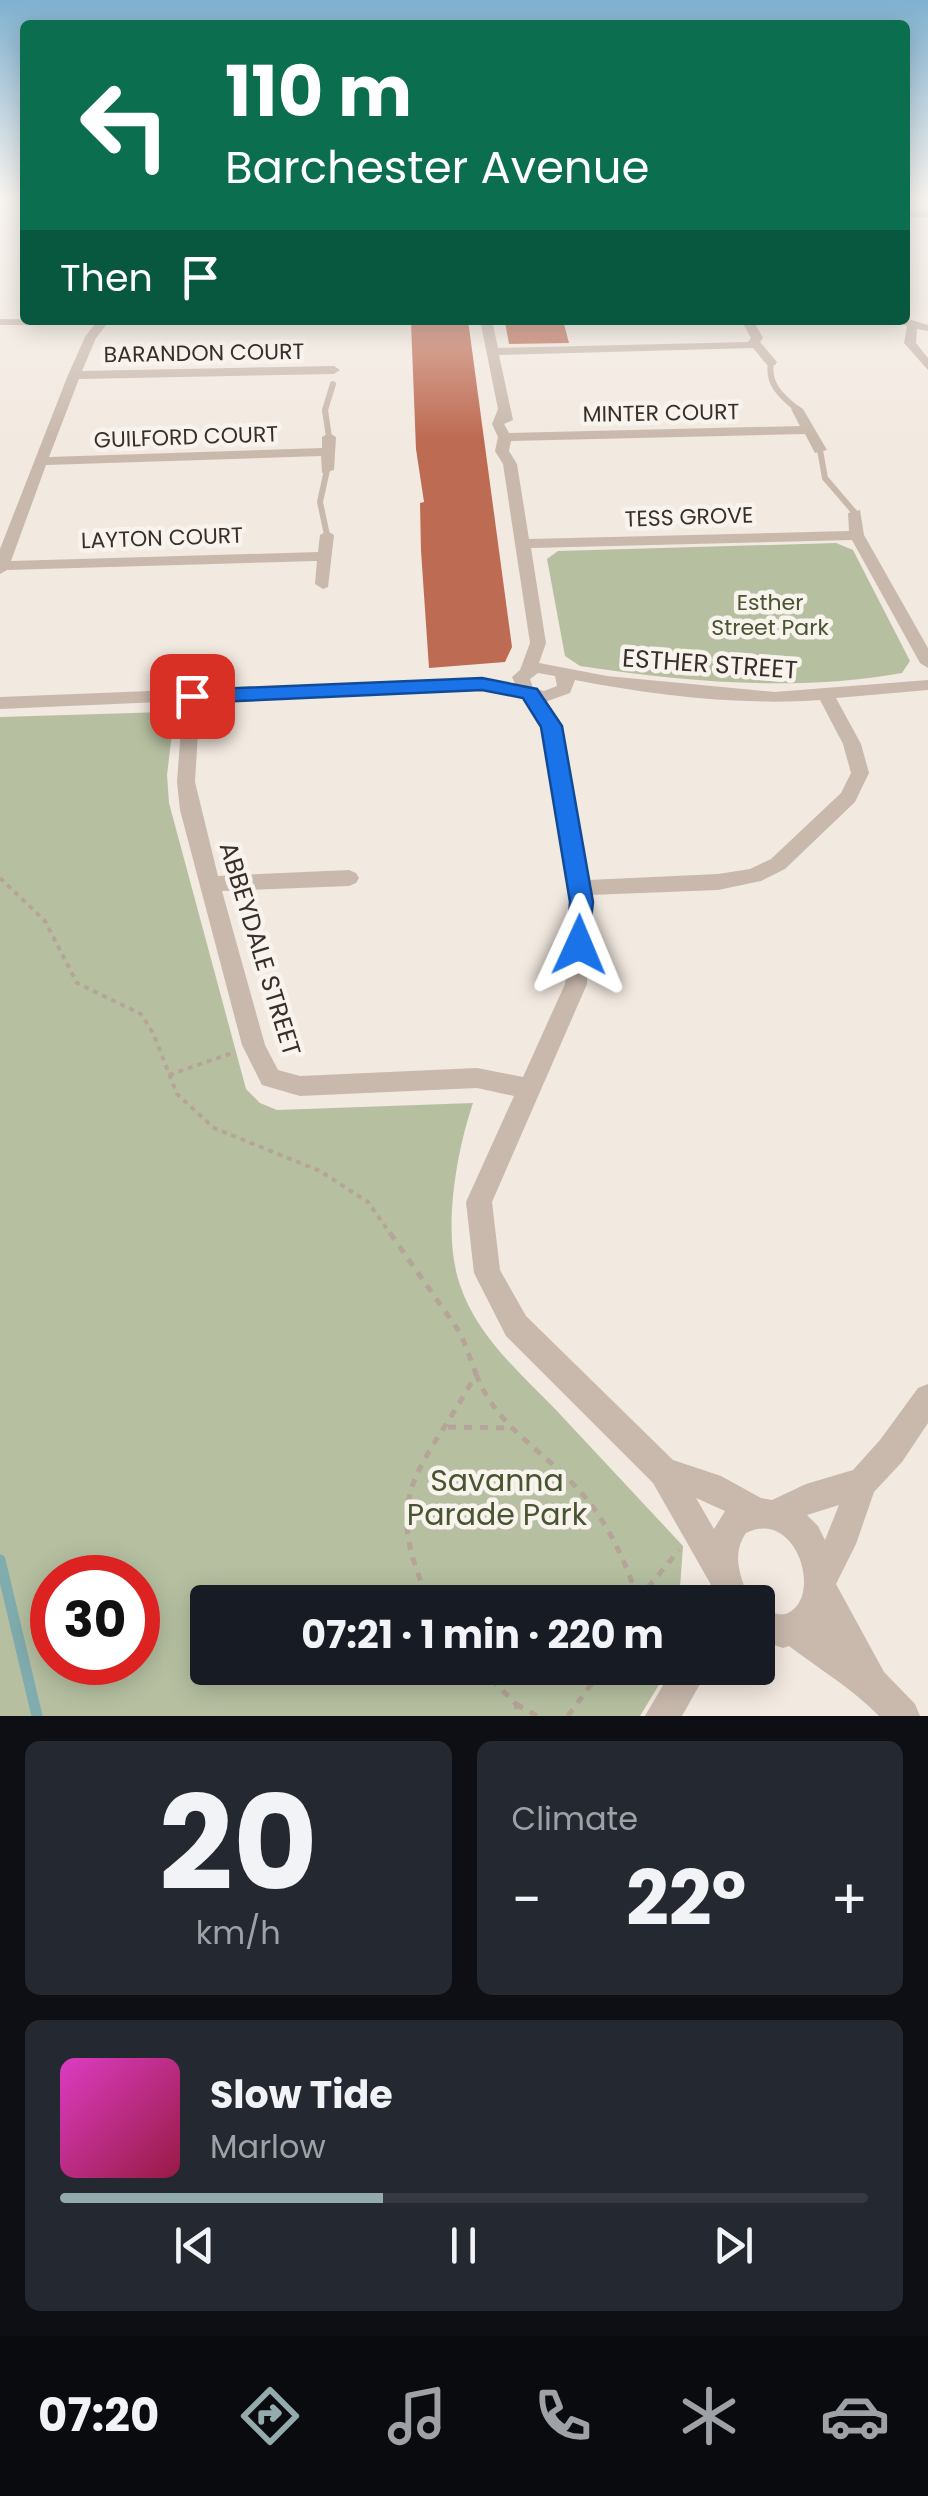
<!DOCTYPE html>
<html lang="en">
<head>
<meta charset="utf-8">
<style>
	:root { --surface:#171b24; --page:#242831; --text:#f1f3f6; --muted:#9ea1a6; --line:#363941; --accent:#94abae }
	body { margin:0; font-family:Poppins,sans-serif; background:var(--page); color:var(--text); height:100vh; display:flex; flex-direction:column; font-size:38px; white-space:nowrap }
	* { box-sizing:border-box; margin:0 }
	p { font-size:32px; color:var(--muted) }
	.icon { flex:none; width:55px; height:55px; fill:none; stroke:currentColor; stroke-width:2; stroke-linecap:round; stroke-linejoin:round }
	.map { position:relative; height:1716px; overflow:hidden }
	.sheet { display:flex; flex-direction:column; gap:25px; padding:25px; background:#0d0f14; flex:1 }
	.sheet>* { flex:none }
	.top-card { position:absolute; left:20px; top:20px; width:890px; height:305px; border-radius:10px; box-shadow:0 5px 25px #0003; background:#0b6e4f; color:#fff; overflow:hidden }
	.speed { position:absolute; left:30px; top:1555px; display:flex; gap:20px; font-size:50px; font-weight:700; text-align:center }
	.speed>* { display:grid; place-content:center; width:130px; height:130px; border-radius:50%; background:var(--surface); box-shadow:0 5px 25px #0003; line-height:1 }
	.speed .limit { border:15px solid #d22; background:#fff; color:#111 }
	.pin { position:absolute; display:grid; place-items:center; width:85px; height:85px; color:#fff; margin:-42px; border-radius:20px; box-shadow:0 5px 15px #0006 }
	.me { position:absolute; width:110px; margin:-55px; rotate:1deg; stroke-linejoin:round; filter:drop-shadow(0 0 8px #0008) }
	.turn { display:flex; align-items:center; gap:35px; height:210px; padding:0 40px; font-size:45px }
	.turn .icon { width:130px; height:130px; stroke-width:2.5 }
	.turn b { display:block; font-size:70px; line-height:85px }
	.then { display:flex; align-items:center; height:95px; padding:0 40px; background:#0003; gap:20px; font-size:38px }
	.big { font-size:75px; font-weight:700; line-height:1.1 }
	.sheet .tile { flex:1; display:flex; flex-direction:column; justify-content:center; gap:15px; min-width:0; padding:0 35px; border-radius:15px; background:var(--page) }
	.sheet .dial { align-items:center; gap:0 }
	.dial b { font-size:130px; line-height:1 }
	.song { display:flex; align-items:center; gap:30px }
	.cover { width:120px; height:120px; border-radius:15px; background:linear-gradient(135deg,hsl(310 70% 55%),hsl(340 70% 35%)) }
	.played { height:10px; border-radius:5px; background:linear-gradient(90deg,var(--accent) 40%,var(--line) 40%) }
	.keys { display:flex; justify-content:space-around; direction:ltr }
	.heat { display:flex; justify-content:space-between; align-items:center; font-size:55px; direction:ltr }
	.sheet .tiles { flex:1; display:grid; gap:25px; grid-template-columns:1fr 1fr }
	.tile:last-child { grid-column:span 2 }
	.trip { position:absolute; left:190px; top:1585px; width:585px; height:100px; border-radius:10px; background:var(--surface); box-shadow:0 5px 25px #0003; font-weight:700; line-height:100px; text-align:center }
	.tabs { display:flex; height:160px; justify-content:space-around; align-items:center; background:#090b0e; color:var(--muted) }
	.tabs .icon { width:70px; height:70px }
	.tabs .on { color:var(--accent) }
	.tabs b { font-size:45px; color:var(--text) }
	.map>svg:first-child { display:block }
	.green { fill:#b6c0a1; fill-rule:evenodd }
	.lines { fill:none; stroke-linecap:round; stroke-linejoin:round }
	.stream { stroke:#81acad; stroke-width:11 }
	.building { fill:#be6b53 }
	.path-far1 { stroke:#b5a497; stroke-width:4; stroke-dasharray:5 5; stroke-linecap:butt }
	.path { stroke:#b5a497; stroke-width:5; stroke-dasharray:8 8; stroke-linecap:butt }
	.service { stroke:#c9b9ad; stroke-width:6 }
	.minor { fill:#c9b9ad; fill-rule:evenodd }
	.route { fill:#1a73e8; stroke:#114b97; stroke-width:2.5 }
	.labels { text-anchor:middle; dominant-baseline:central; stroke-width:9; stroke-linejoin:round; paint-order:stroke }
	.far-street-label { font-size:22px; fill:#382f2b; stroke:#f9f3ed }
	.far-park-label { font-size:22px; fill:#485530; stroke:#f9f3ed }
	.street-label { font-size:25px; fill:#382f2b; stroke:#f9f3ed }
	.near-park-label { font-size:30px; fill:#485530; stroke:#f9f3ed }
</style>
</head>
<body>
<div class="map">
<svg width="928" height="1716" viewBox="0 0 928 1716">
	<rect width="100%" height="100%" fill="#f2e9e0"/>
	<path class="green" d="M836 543 853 550 910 661 902 673C796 692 687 682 580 666L565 656 547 559 558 551Z
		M166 712 174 717 167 775 169 803 246 1089 260 1103 277 1110 473 1103C456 1153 442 1234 460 1285 477 1336 520 1373 557 1411 599 1456 641 1501 683 1546L679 1602H208V1668H669L640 1716H0V717ZM52 1578H138V1662H52Z"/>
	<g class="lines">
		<path class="stream" d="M0 1560 37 1716"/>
	</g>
	<path class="building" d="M468 320 512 647 505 662 429 668 421 551 420 503 424 502 416 449 411 323Z
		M563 320 569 343 509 344 505 322Z"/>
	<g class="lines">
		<path class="path-far1" d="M0 878 45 921 77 983 141 1014 153 1033 177 1094 214 1128 320 1171 368 1202 392 1236
			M169 1075 235 1052"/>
		<path class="path" d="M390 1233 461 1334 476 1374C425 1469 377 1490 430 1602
			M476 1374C496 1426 541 1449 577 1488 607 1520 625 1560 639 1602
			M448 1427 508 1428
			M641 1602 646 1590 679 1550
			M480 1668 516 1704 518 1716
			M516 1704 537 1716
			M568 1716 603 1668"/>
		<path class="service" d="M771 363C767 384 782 397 797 409
			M329 437 325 410 333 384
			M820 450 825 478 855 513
			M327 470 320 502 327 535"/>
		<path class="minor" d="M905 211H928V217H905Z
			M905 318 928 325V331L917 329 916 343 928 358V370L904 343 907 326 892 320Z
			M0 319 80 320 82 322 76 325H0Z
			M98 320H110L96 338 82 371 334 366 340 370 334 374 79 379 49 457 322 448V437L329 433 336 437 334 470 322 473 321 456 46 465 11 561 318 552 320 535 327 531 334 535 328 587 323 589 315 584 317 561 7 570 0 574V549L68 375 85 337Z
			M480 320H492L498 348 748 342 751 338 741 320H753L763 338 760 342 777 362 775 365H767L753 348 499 355 513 420 504 424 509 433 800 426 791 409 797 405 803 409 827 450 815 453 805 434 511 441 509 451 517 464 529 539 849 531 848 513 860 510 864 535 928 648V668L920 663 852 540 531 548 546 643 539 663 607 676 774 692 928 680V690L836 698 861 744 869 773 855 802 785 869 761 881 718 890 590 895 587 984 492 1202 500 1270 526 1316 673 1460 721 1476 761 1498 772 1500 806 1484 853 1470 880 1440 918 1388 928 1384V1423L902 1462 874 1492 856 1544 836 1584 884 1672 915 1704 920 1716H879C853 1689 819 1669 789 1646L783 1648 758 1640V1608C766 1610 780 1617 788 1613 823 1597 797 1508 746 1533 730 1556 742 1580 750 1602H717L710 1583 653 1483 506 1336 474 1273 466 1202 514 1096 477 1088 300 1096 262 1085 242 1045 180 810 177 782 183 701 0 709V697L426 680 482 679 515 684 512 677 520 670 530 643 503 464 495 451 498 437 492 424 498 409ZM538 673 555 676 557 686 544 691 533 688 530 679ZM575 680C652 695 742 706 820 700L843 744 851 773 841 793 771 859 750 869 718 874 588 880 561 727 545 702 570 693ZM482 689 524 697 543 727 571 901 565 984 523 1077 477 1068 300 1076 278 1070 265 1045 222 891 349 886 356 883 359 878 356 873 349 870 218 876 195 782 200 700ZM696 1498 725 1511 714 1529ZM839 1505 825 1540 818 1526 807 1515Z
			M673 1668H709L682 1716H645Z"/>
	</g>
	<linearGradient id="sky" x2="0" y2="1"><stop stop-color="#7fb1d0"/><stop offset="0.45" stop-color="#f9f5f1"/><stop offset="1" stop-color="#f9f5f1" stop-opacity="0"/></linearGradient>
	<rect width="928" height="438" fill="url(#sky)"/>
	<path class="route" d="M482 678 537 689 562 726 593 902 587 952H570L567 945 570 902 541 727 523 698 482 690 192 703 182 696 192 690Z"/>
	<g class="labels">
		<g class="far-street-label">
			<text transform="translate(204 353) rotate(-1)">BARANDON COURT</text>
			<text transform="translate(661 413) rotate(-1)">MINTER COURT</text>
			<text transform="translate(186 437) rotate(-2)">GUILFORD COURT</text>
			<text transform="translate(689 517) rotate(-2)">TESS GROVE</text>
			<text transform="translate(162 538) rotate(-2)">LAYTON COURT</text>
		</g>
		<g class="far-park-label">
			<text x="770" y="602">Esther<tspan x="770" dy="25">Street Park</tspan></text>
		</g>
		<g class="street-label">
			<text transform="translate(710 664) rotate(4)">ESTHER STREET</text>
			<text transform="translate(260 949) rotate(73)">ABBEYDALE STREET</text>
		</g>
		<g class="near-park-label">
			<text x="497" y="1480">Savanna<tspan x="497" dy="34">Parade Park</tspan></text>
		</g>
	</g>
</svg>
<div class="speed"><div class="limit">30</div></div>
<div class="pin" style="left:192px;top:696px;background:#d93025"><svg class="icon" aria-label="arrive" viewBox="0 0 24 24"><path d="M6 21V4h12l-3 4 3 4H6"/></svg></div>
<svg class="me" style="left:579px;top:945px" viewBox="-20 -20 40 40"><path d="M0-17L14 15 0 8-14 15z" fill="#1a73e8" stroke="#fff" stroke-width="4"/></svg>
<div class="trip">07:21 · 1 min · 220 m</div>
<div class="top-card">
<div class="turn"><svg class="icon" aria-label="left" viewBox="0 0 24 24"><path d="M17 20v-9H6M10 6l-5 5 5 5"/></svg><div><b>110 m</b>Barchester Avenue</div></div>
<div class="then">Then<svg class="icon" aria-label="arrive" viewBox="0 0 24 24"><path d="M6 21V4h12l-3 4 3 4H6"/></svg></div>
</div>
</div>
<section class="sheet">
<div class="tiles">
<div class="tile dial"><b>20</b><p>km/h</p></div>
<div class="tile"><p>Climate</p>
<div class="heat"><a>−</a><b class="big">22°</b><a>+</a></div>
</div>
<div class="tile">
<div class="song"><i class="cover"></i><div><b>Slow Tide</b><p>Marlow</p></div></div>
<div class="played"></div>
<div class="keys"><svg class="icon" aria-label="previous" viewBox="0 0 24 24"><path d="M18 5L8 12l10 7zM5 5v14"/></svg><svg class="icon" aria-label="pause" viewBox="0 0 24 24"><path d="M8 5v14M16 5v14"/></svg><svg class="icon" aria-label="next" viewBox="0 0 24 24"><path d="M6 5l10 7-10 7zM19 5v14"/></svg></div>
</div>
</div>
</section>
<nav class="tabs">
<b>07:20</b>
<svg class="icon on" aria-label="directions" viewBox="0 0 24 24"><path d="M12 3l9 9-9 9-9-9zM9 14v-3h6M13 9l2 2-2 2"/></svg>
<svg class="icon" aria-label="music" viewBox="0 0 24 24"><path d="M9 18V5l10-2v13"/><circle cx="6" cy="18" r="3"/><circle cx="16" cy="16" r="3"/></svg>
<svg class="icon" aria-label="phone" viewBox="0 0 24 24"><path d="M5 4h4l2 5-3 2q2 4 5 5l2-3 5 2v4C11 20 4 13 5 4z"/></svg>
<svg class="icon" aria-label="climate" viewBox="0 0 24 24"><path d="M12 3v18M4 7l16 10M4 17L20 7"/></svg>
<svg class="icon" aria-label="car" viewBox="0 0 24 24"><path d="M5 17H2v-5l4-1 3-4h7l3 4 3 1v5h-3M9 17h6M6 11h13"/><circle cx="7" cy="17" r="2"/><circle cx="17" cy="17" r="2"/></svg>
</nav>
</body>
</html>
